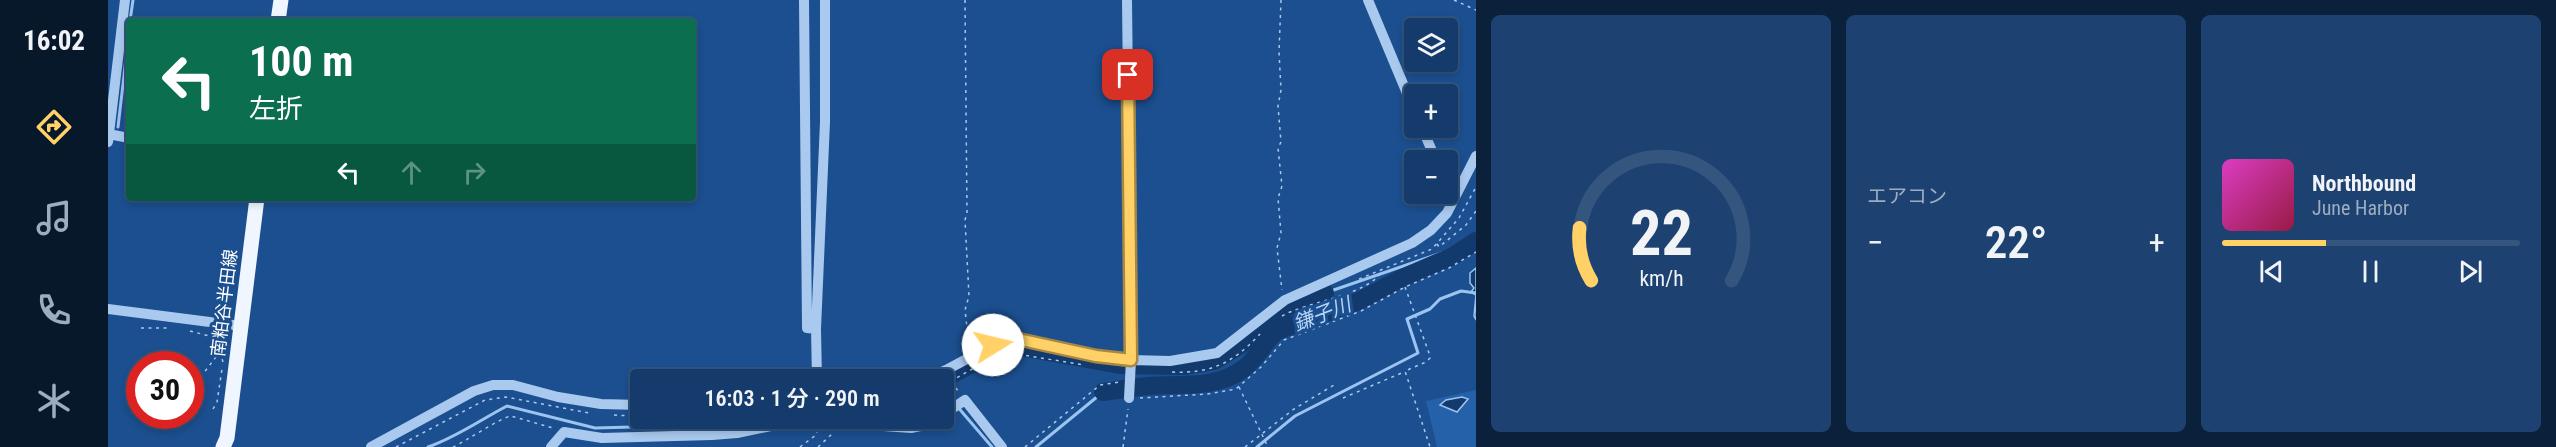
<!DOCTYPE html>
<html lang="ja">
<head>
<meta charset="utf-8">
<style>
	:root { --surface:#143b6b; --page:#1d4271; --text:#f1f3f6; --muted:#9dadc1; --line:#33557e; --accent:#ffd166 }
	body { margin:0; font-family:"Roboto Condensed","Noto Sans JP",sans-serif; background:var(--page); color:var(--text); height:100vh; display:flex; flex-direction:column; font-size:22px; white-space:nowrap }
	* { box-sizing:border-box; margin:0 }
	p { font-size:20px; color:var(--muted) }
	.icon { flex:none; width:33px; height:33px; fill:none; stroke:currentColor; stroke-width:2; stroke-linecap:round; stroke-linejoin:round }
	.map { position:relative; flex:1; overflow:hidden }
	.sheet { display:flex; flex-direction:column; gap:15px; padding:15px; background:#0b203b; width:1080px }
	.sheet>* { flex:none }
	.banner { position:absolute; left:18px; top:18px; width:570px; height:183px; border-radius:6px; box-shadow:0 3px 9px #0003,0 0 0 2px var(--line); background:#0b6e4f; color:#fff; overflow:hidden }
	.fabs { position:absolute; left:1296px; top:18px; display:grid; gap:12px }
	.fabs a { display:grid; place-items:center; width:54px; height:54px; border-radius:6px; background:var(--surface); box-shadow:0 3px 9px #0003,0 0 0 2px var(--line); font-size:30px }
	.speed { position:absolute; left:18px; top:351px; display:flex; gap:12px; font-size:30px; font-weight:700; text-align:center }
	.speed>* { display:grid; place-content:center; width:78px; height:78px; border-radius:50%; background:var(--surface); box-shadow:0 3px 9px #0003,0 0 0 2px var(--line); line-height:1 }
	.speed .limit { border:9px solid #d22; background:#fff; color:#111 }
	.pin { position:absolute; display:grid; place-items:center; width:51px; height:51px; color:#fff; margin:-26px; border-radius:12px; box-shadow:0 3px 9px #0006 }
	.me { position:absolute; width:66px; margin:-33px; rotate:81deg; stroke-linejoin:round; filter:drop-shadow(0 0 4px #0008) }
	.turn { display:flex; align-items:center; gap:21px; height:126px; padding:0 24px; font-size:27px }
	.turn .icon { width:78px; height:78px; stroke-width:2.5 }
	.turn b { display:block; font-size:42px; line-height:51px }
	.lanes { display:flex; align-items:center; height:57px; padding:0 24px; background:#0003; justify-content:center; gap:30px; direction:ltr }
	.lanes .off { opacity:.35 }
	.big { font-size:45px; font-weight:600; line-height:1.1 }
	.sheet .tile { flex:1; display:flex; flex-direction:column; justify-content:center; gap:9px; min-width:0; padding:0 21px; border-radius:9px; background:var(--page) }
	.sheet .dial { align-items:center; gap:0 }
	.dial svg { height:156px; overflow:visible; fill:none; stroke:var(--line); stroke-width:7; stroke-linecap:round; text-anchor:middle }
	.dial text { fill:var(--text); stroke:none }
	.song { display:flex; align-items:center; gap:18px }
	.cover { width:72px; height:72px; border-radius:9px; background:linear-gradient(135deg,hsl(310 70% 55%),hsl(340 70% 35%)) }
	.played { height:6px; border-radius:3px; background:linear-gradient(90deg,var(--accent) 35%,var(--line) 35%) }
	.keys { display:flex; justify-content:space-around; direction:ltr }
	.heat { display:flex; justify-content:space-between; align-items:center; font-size:33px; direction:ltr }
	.sheet .tiles { flex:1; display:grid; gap:15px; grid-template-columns:repeat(3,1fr) }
	.trip { position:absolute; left:522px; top:369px; width:324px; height:60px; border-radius:6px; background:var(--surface); box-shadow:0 3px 9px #0003,0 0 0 2px var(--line); font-weight:600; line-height:60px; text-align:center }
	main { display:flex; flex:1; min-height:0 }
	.dock { display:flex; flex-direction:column; width:108px; justify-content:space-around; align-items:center; background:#08182b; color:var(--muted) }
	.dock .icon { width:42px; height:42px }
	.dock .on { color:var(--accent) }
	.dock b { font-size:27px; color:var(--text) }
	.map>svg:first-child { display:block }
	.green { fill:#2461a8 }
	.water { fill:#123a6d; stroke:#9cc4f0; stroke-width:1.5 }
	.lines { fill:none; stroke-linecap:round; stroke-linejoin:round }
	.stream { stroke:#9cc4f0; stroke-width:3 }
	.river { stroke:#123a6d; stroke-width:18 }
	.path { stroke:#a9c9ee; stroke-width:1.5; stroke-dasharray:3 4.5; stroke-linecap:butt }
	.minor { stroke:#a9c9ee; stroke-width:10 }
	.major { stroke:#f0f6ff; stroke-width:15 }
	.route-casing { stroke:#a68842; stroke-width:15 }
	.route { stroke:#ffd166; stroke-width:10 }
	.labels { text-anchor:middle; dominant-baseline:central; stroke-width:6; stroke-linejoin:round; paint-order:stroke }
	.street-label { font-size:18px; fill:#fff; stroke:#1b4f8f }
	.water-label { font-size:20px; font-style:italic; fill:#b5d3f5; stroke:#1b4f8f }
</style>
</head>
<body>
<main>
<nav class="dock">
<b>16:02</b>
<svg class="icon on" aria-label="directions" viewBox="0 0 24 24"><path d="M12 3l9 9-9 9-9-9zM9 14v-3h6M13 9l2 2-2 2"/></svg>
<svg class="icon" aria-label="music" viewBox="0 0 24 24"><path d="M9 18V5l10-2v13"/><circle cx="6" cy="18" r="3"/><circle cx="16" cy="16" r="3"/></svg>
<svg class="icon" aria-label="phone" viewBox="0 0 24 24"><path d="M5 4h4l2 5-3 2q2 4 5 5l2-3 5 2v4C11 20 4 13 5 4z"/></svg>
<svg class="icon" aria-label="climate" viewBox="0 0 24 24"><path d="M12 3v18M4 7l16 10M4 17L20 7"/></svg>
</nav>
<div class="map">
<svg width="1368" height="447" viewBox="0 0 1368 447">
	<rect width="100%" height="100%" fill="#1b4f8f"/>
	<path class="green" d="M1368 390V447H1329L1318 401Z"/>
	<path class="water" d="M1368 268V320L1366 316 1368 295 1363 292 1366 288 1362 283V273Z
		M1354 397 1360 399 1349 412 1332 405 1338 400Z"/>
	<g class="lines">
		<path class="stream" d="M22 21 25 0
			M10 127 21 33
			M1217 293 1368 241
			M836 403 842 398 884 447
			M785 418H810
			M320 447C349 437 372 420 399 406L487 428 598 425 631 423 657 418
			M928 447 995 392
			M1149 447 1187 416 1310 353 1299 319 1322 309 1332 299 1353 291 1368 293"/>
		<path class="river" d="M835 379 895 348 912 347 1012 365 1077 366 1106 361 1134 344 1161 317 1195 299 1217 293
			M995 392C1011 390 1026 387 1041 386 1072 384 1109 389 1135 369 1150 358 1156 342 1169 331L1251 301 1294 278 1345 256 1368 241"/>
		<path class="path" d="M857 0 859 213 857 220 861 296 857 310 861 346
			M1173 0 1171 52 1173 90 1170 106 1173 142 1170 148 1174 186 1170 198 1173 233 1169 248 1174 290
			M1346 0 1368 10
			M1329 244 1331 247 1358 225 1368 211
			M1251 279 1324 249 1351 218 1368 187
			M1297 287 1321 353 1322 358 1318 362 1297 371 1322 447
			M1174 316C1198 302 1260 295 1273 272
			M33 328H62
			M82 331 117 340
			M115 362 111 349 115 341
			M1064 372C1104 374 1126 362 1152 334
			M843 382 851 392
			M88 383 111 353
			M836 385 882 359 903 353 976 365
			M1131 387 1160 447
			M1032 398 1100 394 1128 389 1153 367 1176 340 1253 311 1297 287 1341 268 1368 252
			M1235 398 1296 372
			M105 409 109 402 114 369
			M506 415 523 416
			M288 447 377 400 398 397 481 413
			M345 447C358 441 394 417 403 416L445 428
			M692 447 708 435 709 432
			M710 447 725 433
			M917 447 992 385 1012 382
			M1015 447 1020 409
			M1137 447 1186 409 1226 385"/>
		<path class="minor" d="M696 0 699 328 708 329
			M1019 0 1023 360 1021 398
			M1260 0 1306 110
			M1314 128 1328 160
			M0 134 21 138
			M0 142 17 0
			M0 309 133 326
			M709 380 708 329 717 122V0
			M815 380 840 369 885 345 899 341H913L988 356 1023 360 1062 361 1109 353 1177 300 1304 243 1323 230 1339 213 1368 156
			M836 414 857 400 894 447
			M263 447 366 391 385 385H405L450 397 493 404 532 405
			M443 447 456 432 494 438 604 435 629 433 692 420 803 428 817 425 828 418"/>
		<path class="major" d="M170 21 173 0
			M115 447 119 438 149 198"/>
	</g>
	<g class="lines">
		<defs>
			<path id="route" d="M885 345 914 340 988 356 1023 360 1020 75"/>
		</defs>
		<use href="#route" class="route-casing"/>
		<use href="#route" class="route"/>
	</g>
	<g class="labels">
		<g class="street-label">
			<text transform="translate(116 303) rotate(-83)">南粕谷半田線</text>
		</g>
		<g class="water-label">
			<text transform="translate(1214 314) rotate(-21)">鎌子川</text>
		</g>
	</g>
</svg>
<div class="fabs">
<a><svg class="icon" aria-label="layers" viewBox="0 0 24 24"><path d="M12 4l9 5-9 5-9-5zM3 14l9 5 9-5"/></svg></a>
<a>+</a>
<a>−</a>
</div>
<div class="speed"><div class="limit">30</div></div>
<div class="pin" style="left:1020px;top:75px;background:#d93025"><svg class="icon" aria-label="arrive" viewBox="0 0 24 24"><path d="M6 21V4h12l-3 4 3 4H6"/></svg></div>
<svg class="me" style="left:885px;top:345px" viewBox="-20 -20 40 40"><circle r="19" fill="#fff"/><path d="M0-13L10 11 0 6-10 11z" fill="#ffd166"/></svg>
<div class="trip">16:03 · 1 分 · 290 m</div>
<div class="banner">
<div class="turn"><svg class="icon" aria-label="left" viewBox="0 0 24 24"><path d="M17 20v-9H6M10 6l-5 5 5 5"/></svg><div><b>100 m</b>左折</div></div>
<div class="lanes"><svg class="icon" aria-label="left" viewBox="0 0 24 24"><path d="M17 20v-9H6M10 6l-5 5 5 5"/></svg><svg class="icon off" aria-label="ahead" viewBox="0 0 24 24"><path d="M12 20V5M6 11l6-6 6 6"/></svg><svg class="icon off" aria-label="right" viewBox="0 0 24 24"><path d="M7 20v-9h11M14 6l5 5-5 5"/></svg></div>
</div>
</div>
<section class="sheet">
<div class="tiles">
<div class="tile dial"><svg viewBox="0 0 100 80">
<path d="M14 69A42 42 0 1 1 86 69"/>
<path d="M14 69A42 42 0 0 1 8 42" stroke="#ffd166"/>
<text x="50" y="56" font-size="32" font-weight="700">22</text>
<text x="50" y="72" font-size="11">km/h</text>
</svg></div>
<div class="tile"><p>エアコン</p>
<div class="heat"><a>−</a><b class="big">22°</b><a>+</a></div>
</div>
<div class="tile">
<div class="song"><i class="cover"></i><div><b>Northbound</b><p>June Harbor</p></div></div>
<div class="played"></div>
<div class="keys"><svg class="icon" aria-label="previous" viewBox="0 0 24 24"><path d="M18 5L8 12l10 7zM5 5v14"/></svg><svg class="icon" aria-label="pause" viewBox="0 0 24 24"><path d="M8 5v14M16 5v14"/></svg><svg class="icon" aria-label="next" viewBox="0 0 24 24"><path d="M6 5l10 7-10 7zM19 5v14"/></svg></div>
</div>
</div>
</section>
</main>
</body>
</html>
